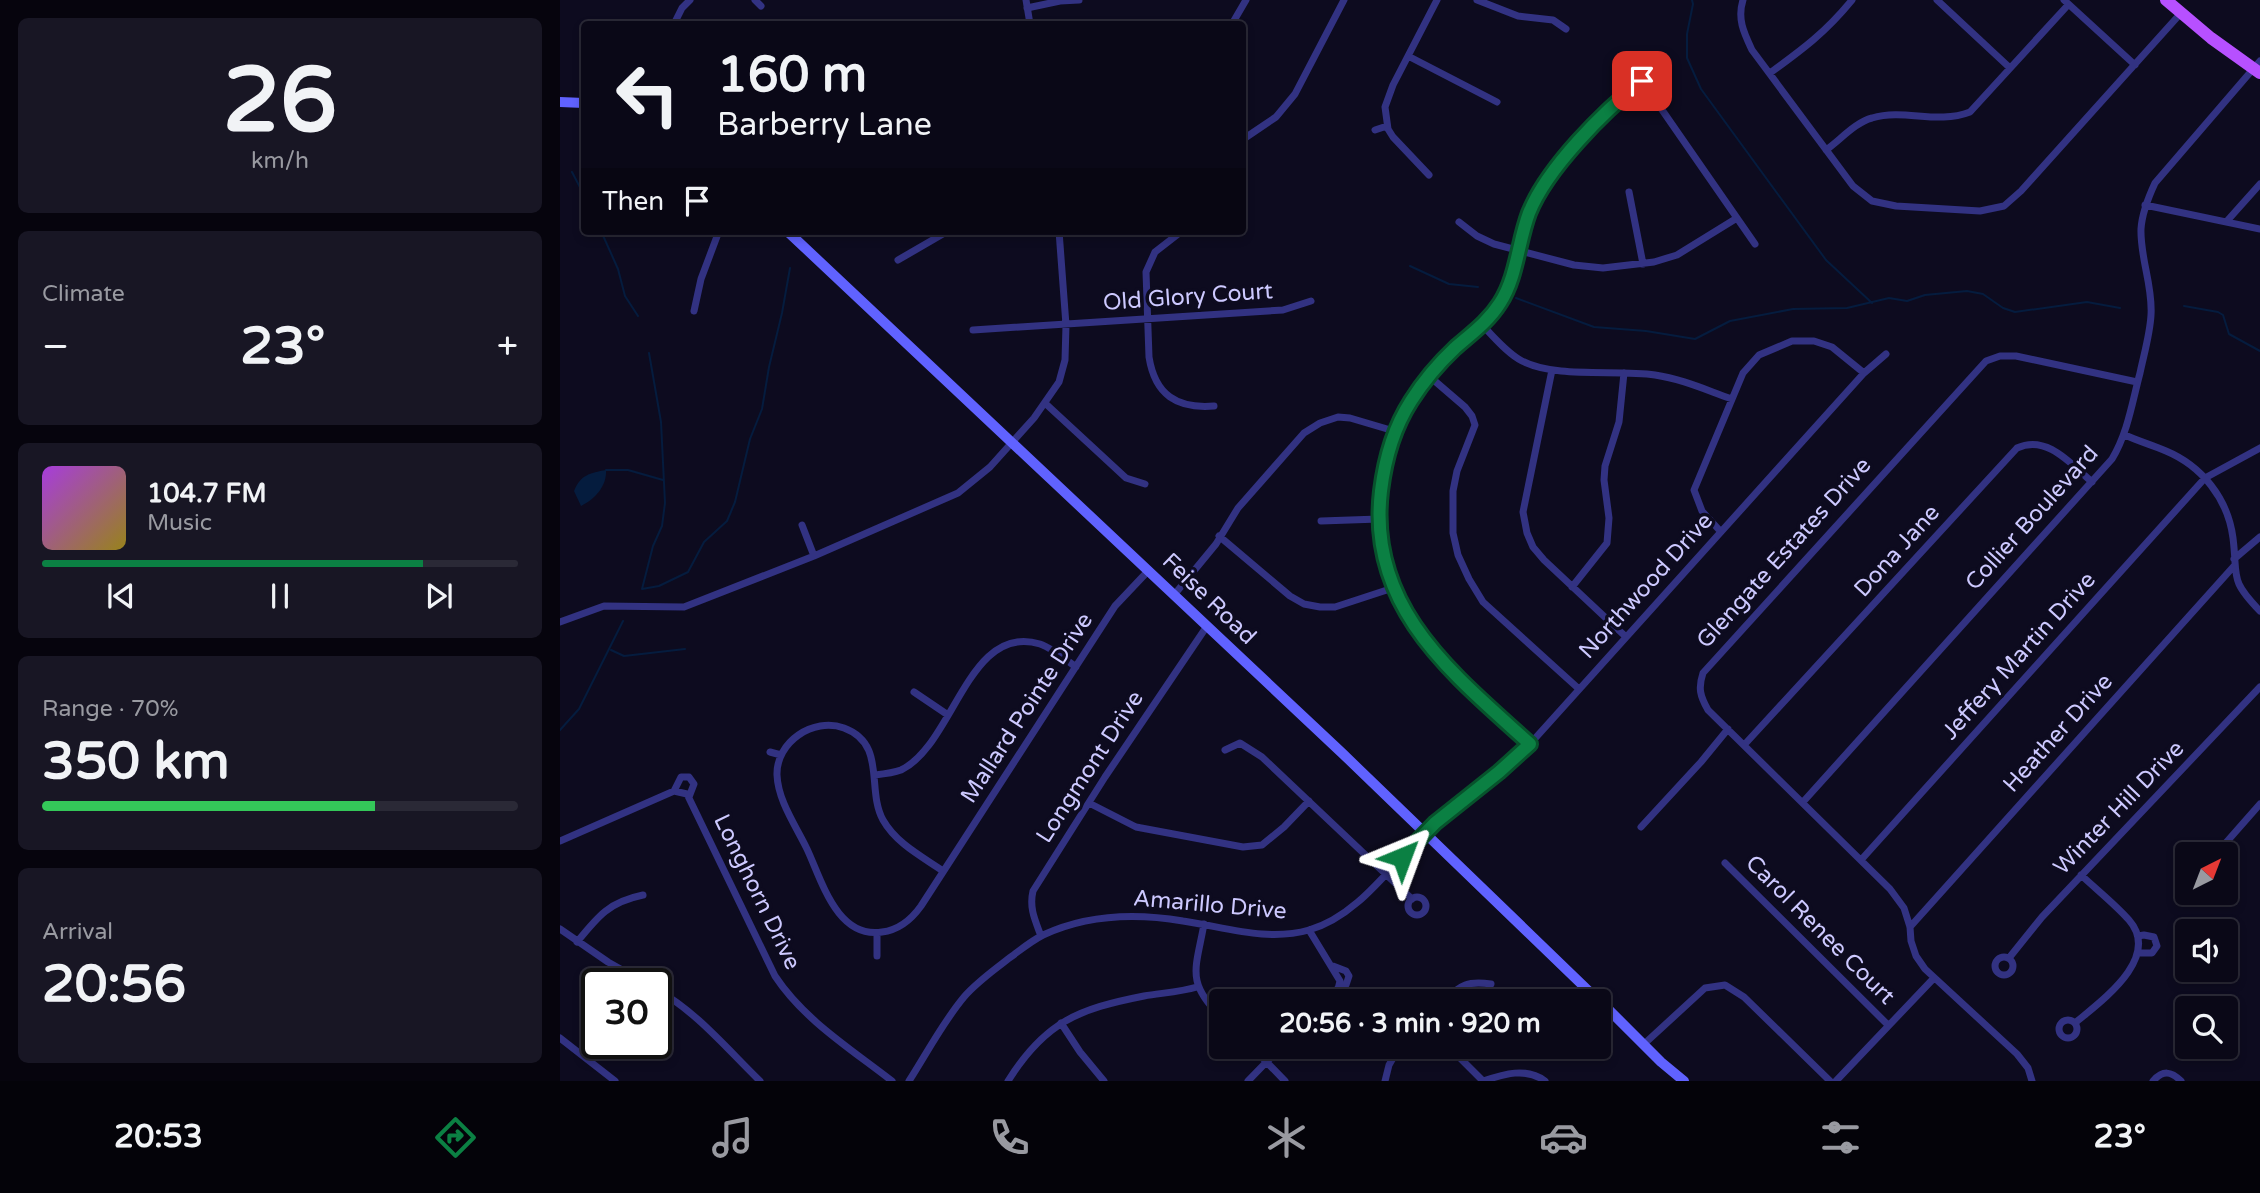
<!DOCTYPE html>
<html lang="en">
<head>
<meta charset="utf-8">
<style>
	:root { --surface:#0a0817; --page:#181624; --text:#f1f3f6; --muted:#999aa1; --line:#2a2936; --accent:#0b8043 }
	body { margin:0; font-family:"Varela Round",sans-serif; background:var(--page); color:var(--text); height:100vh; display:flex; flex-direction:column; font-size:26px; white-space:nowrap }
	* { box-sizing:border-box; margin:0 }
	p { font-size:23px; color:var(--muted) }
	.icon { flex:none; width:38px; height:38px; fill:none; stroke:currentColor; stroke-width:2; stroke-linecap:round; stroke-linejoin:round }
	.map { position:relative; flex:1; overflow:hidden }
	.sheet { display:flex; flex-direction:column; gap:18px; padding:18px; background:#06040d; width:560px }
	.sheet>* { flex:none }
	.banner { position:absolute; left:21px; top:21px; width:665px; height:214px; border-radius:7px; box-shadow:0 4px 10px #0003,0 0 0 2px var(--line); background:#0a0817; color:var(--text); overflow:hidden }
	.needle { width:46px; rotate:42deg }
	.fabs { position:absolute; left:1615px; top:842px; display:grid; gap:14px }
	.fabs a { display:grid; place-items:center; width:63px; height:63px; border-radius:7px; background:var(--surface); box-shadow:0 4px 10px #0003,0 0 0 2px var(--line); font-size:35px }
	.speed { position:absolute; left:21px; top:968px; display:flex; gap:14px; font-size:35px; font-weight:700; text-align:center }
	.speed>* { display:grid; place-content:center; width:91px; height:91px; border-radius:50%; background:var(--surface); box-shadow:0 4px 10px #0003,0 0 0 2px var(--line); line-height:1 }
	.speed .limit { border:4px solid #111; border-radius:10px; background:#fff; color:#111 }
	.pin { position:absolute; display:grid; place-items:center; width:60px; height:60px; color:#fff; margin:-30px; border-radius:14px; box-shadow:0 4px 10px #0006 }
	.me { position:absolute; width:77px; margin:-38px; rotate:44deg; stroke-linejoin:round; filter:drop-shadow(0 0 5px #0008) }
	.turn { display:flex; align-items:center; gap:24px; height:147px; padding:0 21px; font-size:32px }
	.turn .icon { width:91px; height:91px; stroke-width:2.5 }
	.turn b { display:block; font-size:49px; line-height:60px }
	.then { display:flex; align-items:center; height:66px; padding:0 21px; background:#0003; gap:14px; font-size:26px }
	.big { font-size:52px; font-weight:700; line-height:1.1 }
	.sheet .tile { flex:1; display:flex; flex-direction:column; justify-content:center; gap:10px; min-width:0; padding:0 24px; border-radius:10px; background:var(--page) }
	.sheet .dial { align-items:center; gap:0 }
	.dial b { font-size:91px; line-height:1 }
	.song { display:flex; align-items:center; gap:21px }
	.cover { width:84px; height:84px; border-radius:10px; background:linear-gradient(135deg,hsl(280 70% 55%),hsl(50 70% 35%)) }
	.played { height:7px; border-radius:4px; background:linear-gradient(90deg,var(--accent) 80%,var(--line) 80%) }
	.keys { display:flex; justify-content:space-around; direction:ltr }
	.heat { display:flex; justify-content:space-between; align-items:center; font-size:38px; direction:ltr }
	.charge { height:10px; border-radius:5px; background:linear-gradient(90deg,#34c759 70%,var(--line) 0) }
	.trip { position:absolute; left:649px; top:989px; width:402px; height:70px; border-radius:7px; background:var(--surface); box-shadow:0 4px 10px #0003,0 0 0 2px var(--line); font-weight:700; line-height:70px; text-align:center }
	.dock { display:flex; height:112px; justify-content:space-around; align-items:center; background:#040309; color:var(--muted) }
	.dock .icon { width:49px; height:49px }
	.dock .current { color:var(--accent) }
	.dock b { font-size:32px; color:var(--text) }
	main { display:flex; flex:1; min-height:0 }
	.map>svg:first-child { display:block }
	.water { fill:#051c3e }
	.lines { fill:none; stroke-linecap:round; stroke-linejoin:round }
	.stream { stroke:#051c3e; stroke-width:2 }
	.minor { stroke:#323282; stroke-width:7 }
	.secondary { stroke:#6062ff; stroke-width:10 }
	.primary { stroke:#b750ff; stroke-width:12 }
	.route-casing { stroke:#07532c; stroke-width:18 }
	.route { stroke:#0b8043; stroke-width:12 }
	.labels { text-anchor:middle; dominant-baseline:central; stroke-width:7; stroke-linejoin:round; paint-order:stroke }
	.street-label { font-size:23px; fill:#cdc9ff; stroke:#0d0b1f }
</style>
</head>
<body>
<main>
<section class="sheet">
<div class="tile dial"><b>26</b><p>km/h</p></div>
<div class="tile"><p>Climate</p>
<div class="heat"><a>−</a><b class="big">23°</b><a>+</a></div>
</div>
<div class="tile">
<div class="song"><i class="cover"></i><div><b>104.7 FM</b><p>Music</p></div></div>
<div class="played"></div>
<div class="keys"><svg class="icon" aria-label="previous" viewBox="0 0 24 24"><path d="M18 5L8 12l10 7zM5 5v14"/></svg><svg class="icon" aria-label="pause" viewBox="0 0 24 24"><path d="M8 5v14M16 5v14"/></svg><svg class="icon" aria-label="next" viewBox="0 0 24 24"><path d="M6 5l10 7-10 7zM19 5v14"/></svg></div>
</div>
<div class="tile"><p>Range · 70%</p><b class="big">350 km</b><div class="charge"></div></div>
<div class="tile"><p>Arrival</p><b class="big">20:56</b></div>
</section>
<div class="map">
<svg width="1700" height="1081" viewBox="0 0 1700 1081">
	<rect width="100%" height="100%" fill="#0d0b1f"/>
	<path class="water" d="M46 470C47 486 35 499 21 506L14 491C20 475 30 473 46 470Z"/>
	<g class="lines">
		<path class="stream" d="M1132 0 1133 4 1127 34V58L1141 89 1266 260 1312 303
			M12 172 24 195
			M41 231 58 269 65 296 78 316
			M850 266 889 284 918 287
			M956 298 1034 327 1086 331 1135 339 1170 321 1233 309 1287 308 1329 298 1347 301 1365 295 1407 291 1423 294 1443 308 1455 312 1527 302 1560 308
			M1624 306 1658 312 1663 315 1669 334 1700 351
			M89 353 101 422 105 503 102 526 93 546 82 589 99 586 128 572 144 542 167 521 175 502 190 439 202 409 209 367 222 313 230 268
			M46 470H68L103 480
			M51 650 64 656 125 649
			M0 730 19 709 63 621"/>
		<path class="minor" d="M195 0 201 6
			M466 0 470 24
			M917 0 958 16 993 20 1006 29
			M1183 0C1177 19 1184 33 1192 50L1293 186 1312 201 1336 206 1420 211 1444 206 1461 191 1621 13
			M1377 0 1450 68
			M1504 0 1575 65
			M467 8 500 1 519 0
			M114 24 122 8 130 0
			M672 24 686 0
			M848 56 937 102
			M1210 73C1243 49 1266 32 1292 0
			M1082 81 1195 244
			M815 130 827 126
			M682 140 716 117 735 94 784 0
			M1266 150C1280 140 1296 122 1312 118 1345 108 1376 125 1410 112L1508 5
			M869 175 833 137 828 129 825 107 833 85 877 0
			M1069 192 1083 264
			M1585 205 1700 229
			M1667 221 1700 184
			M899 222 917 236 934 244 1014 265 1043 268 1094 262 1117 255 1177 218
			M397 231 404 233 412 231
			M622 231 595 252 586 272 589 357C595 395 617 409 654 406
			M338 260 388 231
			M134 311 141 279 159 231
			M923 326C935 338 947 353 962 361 996 379 1057 369 1095 375 1122 379 1146 390 1172 399
			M413 330 723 310 751 301
			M992 370 963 512 967 533 973 547 984 560 1065 636
			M869 376 905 407 912 416 915 425 897 471 893 491V533L898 555 909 579 923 602 1019 689
			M486 404 566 478 585 484
			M1565 435C1578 441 1592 445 1606 451 1642 466 1668 499 1673 538 1678 578 1669 579 1700 611
			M761 521 819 519
			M242 525 254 556
			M1161 532 1142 511 1134 490 1183 373 1199 355 1232 341H1254L1272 347 1304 373
			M659 536 730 596 744 604 760 607H775L833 588
			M1674 559 1700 537
			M1012 587 1047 543 1049 518 1044 480 1045 466 1059 422 1064 373
			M614 595 656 544 678 508 744 433 760 423 778 417 790 418 834 431
			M0 622 44 606 124 607 254 556 398 493 430 467 474 418 499 382 505 360 506 325 499 231
			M354 692 388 715
			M970 744C938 714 901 686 873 652 814 580 800 481 851 401 863 382 879 363 896 348 912 333 929 322 940 303 957 276 958 242 970 212 992 155 1060 99 1107 60
			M1185 744 1457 448C1487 434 1511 464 1532 482
			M665 750 680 743 702 757 852 899
			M210 752 221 755
			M315 775C324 774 333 773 341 770 394 745 408 622 480 644 492 648 505 659 516 667
			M114 791 121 777H129L134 784 129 797
			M1243 802 1552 459C1568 432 1572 403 1580 373 1584 354 1590 334 1591 315 1593 286 1580 258 1581 229 1582 213 1588 198 1595 183L1700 61
			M529 803 576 827 683 847 702 845 724 827 749 801
			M1081 827 1141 762 1168 729
			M0 841 114 791 127 794 215 976C244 1020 291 1049 332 1081
			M1656 854 1700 804
			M1301 860 1645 478 1700 448
			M1165 863 1328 1025
			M383 871C361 856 336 843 323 820 306 789 327 744 284 728 253 717 216 742 217 775 218 801 236 826 247 849 262 881 277 939 322 932 339 930 351 920 361 906L555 606 589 570
			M848 906a9 9 0 1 1 18 0a9 9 0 1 1-18 0Z
			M644 924C636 969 625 982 662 1018
			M1350 927 1674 566
			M0 929 48 962 87 984
			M749 930 780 981 778 989 766 1001
			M317 933V956
			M481 936C475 920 469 908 473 891L545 777 647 626
			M17 942C38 916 49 902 83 895
			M1578 953H1592L1597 946 1594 937 1584 935 1578 936
			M1435 966a9 9 0 1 1 18 0a9 9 0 1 1-18 0Z
			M1449 958 1482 917 1700 687
			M773 966 786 971 789 976 786 985 778 988
			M96 989C137 1012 167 1049 200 1081
			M884 1001C901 984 908 981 931 984
			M1499 1029a9 9 0 1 1 18 0a9 9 0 1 1-18 0Z
			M501 1023 520 1052 544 1081
			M1515 1023C1541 1001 1602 958 1569 920 1555 904 1537 890 1521 875
			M0 1038 55 1081
			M1083 1045 1145 988 1165 985 1184 997 1270 1081
			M691 1046 725 1081
			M888 1046 923 1081C944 1074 966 1067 985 1081
			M349 1081C367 1053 383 1022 404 997 417 982 433 971 448 959 459 951 471 941 483 935 528 914 576 913 623 921 665 927 707 942 749 930 802 915 836 857 876 822 907 795 940 771 970 744L1304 373 1326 354
			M448 1081C485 1022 518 1009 584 996 601 993 620 992 637 987
			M688 1081 722 1046
			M825 1081 829 1065 840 1046
			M1276 1081 1374 978
			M1472 1081 1468 1068 1457 1054 1365 969 1356 956 1351 941 1350 927 1344 908 1330 889 1148 710C1140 696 1138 688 1143 673L1426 361 1440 356H1456L1577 382
			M1593 1081C1603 1070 1611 1071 1621 1081"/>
		<path class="secondary" d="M0 102 24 103
			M227 231 782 753 1039 1001
			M1040 1001 1101 1062 1124 1081"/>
		<path class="primary" d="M1606 0 1651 38 1700 73"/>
	</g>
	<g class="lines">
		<defs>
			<path id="route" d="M842 857 875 823 939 772 970 744C893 674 807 608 821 491 825 458 833 429 851 401 863 382 879 363 895 348 911 334 928 322 940 303 957 277 958 242 969 213 987 168 1044 111 1082 81"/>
		</defs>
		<use href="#route" class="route-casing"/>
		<use href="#route" class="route"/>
	</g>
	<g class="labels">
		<g class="street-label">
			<text transform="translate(628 297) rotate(-4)">Old Glory Court</text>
			<text transform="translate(1472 518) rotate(-48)">Collier Boulevard</text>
			<text transform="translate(1337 551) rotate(-48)">Dona Jane</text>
			<text transform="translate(1224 553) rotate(-48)">Glengate Estates Drive</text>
			<text transform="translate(1086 586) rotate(-48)">Northwood Drive</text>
			<text transform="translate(649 599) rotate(44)">Feise Road</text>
			<text transform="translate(1459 656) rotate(-48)">Jeffery Martin Drive</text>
			<text transform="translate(467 708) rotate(-57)">Mallard Pointe Drive</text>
			<text transform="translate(1498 733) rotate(-48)">Heather Drive</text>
			<text transform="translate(530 767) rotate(-57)">Longmont Drive</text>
			<text transform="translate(1559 808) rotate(-46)">Winter Hill Drive</text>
			<text transform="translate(197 892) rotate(64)">Longhorn Drive</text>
			<text transform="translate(650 905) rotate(5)">Amarillo Drive</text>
			<text transform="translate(1260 930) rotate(45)">Carol Renee Court</text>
		</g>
	</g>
</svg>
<div class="fabs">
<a><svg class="needle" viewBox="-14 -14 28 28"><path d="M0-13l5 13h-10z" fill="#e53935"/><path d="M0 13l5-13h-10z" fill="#999aa1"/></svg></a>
<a><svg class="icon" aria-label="sound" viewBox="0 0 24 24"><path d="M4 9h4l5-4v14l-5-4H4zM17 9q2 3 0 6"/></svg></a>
<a><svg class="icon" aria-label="search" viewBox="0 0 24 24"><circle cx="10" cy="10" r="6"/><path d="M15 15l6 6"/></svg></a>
</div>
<div class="speed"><div class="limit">30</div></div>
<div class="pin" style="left:1082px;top:81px;background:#d93025"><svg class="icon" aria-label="arrive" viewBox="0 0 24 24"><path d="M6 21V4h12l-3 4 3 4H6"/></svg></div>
<svg class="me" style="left:842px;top:857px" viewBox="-20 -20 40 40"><path d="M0-17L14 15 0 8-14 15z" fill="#0b8043" stroke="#fff" stroke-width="4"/></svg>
<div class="trip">20:56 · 3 min · 920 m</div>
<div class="banner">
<div class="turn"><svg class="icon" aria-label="left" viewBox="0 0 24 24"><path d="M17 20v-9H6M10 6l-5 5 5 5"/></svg><div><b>160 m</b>Barberry Lane</div></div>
<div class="then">Then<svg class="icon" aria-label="arrive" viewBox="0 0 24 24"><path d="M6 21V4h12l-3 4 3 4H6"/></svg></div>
</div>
</div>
</main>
<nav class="dock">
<b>20:53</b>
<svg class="icon current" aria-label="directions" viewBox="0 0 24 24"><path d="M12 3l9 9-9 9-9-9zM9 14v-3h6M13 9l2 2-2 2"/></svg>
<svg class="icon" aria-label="music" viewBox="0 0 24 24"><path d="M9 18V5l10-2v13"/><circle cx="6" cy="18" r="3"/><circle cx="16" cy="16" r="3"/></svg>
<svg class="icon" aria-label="phone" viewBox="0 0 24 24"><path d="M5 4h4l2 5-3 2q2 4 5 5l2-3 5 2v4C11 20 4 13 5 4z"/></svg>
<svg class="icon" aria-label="climate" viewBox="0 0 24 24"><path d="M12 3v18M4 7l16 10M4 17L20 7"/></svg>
<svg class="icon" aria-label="car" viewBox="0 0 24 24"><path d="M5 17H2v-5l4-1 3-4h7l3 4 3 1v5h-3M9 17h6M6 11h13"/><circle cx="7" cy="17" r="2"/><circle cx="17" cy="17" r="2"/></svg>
<svg class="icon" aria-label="filters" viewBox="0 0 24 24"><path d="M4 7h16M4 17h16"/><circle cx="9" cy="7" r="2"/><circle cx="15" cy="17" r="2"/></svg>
<b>23°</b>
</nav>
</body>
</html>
